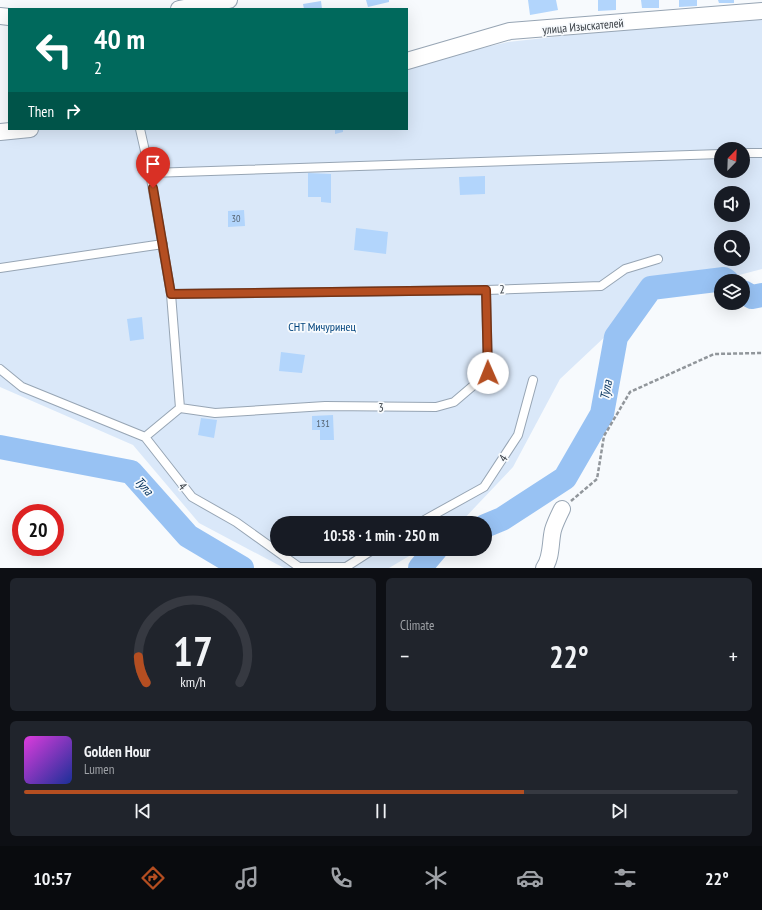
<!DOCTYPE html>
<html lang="en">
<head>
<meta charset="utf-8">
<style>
	:root { --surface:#171b24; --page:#20242c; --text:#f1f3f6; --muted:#9ea1a6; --line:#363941; --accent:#b44e21 }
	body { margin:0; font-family:"PT Sans Narrow",sans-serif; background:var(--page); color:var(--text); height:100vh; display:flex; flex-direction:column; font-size:15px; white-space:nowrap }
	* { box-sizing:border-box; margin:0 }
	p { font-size:13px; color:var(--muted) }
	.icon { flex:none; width:22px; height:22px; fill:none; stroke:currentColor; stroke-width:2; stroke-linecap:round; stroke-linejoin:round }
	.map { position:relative; height:568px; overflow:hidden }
	.details { display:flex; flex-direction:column; gap:10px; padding:10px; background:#0d0f14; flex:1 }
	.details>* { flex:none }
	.banner { position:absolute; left:8px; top:8px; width:400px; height:122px; border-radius:0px; box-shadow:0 4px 16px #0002; background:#00695c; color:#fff; overflow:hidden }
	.needle { width:26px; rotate:23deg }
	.fabs { position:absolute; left:714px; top:142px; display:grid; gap:8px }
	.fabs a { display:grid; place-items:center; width:36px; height:36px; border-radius:50%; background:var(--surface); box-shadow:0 4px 16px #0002; font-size:20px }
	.speed { position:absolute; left:12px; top:504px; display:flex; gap:8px; font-size:20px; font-weight:700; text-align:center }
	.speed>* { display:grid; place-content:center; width:52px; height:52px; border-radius:50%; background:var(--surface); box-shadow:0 4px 16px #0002; line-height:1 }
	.speed .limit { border:6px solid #d22; background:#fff; color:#111 }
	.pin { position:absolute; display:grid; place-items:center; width:34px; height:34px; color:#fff; margin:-41px -17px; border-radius:50% 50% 50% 0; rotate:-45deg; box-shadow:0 0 4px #0007 }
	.pin .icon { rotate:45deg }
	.me { position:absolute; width:44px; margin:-22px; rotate:359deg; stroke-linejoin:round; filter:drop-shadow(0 0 3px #0008) }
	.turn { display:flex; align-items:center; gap:14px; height:84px; padding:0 20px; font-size:18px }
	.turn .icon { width:52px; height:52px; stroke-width:2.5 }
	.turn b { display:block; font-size:28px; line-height:34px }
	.then { display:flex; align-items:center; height:38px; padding:0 20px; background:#0003; gap:8px; font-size:15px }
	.big { font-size:30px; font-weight:600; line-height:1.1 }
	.details .card { flex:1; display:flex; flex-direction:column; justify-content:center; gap:6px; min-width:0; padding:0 14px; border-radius:6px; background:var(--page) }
	.details .dial { align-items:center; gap:0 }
	.dial svg { height:104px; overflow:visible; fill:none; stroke:var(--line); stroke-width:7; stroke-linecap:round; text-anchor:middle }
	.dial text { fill:var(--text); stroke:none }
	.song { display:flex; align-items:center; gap:12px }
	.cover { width:48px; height:48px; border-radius:6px; background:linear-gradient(135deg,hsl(300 70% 55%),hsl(230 70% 35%)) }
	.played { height:4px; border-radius:2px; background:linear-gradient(90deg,var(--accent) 70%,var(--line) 70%) }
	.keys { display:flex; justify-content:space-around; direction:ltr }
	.heat { display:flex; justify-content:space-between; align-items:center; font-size:22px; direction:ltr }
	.details .tiles { flex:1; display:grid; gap:10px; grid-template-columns:1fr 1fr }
	.card:last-child { grid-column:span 2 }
	.trip { position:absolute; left:270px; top:516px; width:222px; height:40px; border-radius:20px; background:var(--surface); box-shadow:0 4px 16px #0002; font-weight:600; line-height:40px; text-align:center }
	.dock { display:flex; height:64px; justify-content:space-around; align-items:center; background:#090b0e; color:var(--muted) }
	.dock .icon { width:28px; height:28px }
	.dock .selected { color:var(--accent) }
	.dock b { font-size:18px; color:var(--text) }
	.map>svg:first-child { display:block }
	.green { fill:#dae8f9; fill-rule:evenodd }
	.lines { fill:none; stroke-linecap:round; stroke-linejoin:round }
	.river { stroke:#98c2f3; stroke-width:24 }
	.building { fill:#b2d5fc }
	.lane-casing { stroke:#97a5b4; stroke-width:10 }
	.street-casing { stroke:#97a5b4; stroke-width:18 }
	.path { stroke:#91969b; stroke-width:2.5; stroke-dasharray:4 2; stroke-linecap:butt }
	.lane { stroke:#fff; stroke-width:8 }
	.street { stroke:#fff; stroke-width:16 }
	.route-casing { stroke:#753315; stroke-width:10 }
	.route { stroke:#b44e21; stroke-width:7 }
	.labels { text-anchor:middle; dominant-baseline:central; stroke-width:3.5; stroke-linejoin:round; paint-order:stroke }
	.number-label { font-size:10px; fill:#546270 }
	.street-label { font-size:12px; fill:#353b41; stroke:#f7fafd }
	.park-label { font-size:12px; fill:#02447d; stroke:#f7fafd }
	.water-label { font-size:13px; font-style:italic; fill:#083661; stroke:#f7fafd }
</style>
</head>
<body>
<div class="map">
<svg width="762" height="568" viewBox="0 0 762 568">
	<rect width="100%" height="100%" fill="#f7fafd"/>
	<path class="green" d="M762 14V269L644 300 560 379 513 467 460 523H277V549H421L389 568H284L199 523 133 445 0 387V132L28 129H407V65L508 42ZM721 149H743V171H721ZM721 193H743V215H721ZM721 237H743V259H721Z"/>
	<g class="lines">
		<path class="river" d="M743 292 752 297 762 295
			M0 447 131 472 188 536 242 568
			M485 526 502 519 565 478 602 414 616 337 651 288 724 279 727 281
			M420 568 436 549"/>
	</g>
	<path class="building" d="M366 0H389V2L368 7Z
		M528 0H556L558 10 530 15Z
		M598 0H616V10L598 11Z
		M641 0H659V8H642Z
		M679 0H697V6L679 7Z
		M718 0H734V3H719Z
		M321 1 322 9H304L303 4Z
		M335 129H343V132L335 134Z
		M308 173 331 174V203L321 202V197H308Z
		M485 176V194L460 195 459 177Z
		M244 210 245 226 228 227V211Z
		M356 228 388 232 386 254 354 250Z
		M142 317 144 339 130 341 127 319Z
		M281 352 305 355 302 373 279 371Z
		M333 415 334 440H320V430H312V416Z
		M201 418 217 420 214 438 198 435Z"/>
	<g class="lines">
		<defs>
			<path id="lane" d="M140 129 150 173 171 294 180 408 145 437
				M743 153H762
				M150 173 721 154
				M0 268 163 244
				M171 294 486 290 601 286 625 269 658 259
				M0 369 22 387 145 437 192 497 236 522 299 567H346L374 549
				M180 408 215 413 325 406 436 407 454 402 488 373 486 290
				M419 523 484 487 518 435 533 380"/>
			<path id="street" d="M179 9 229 0
				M0 16 9 17
				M407 61 510 31 762 11
				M0 132 30 129
				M544 568C552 558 550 542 553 530 555 523 559 515 562 509"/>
		</defs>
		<use href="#lane" class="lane-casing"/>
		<use href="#street" class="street-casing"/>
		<path class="path" d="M571 501 597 479 604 436 630 392 714 354 762 353"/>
		<use href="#lane" class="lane"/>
		<use href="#street" class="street"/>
	</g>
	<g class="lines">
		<defs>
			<path id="route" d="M153 188 171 294 486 290 488 373"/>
		</defs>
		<use href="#route" class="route-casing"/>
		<use href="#route" class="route"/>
	</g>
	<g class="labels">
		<g class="number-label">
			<text x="236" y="218">30</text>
			<text x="323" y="423">131</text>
		</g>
		<g class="street-label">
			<text transform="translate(583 26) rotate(-5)">улица Изыскателей</text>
			<text transform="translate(502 289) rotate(-2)">2</text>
			<text transform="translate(381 407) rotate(1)">3</text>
			<text transform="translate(503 458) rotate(-57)">4</text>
			<text transform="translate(183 486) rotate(52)">4</text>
		</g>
		<g class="park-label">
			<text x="322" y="326">СНТ Мичуринец</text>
		</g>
		<g class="water-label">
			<text transform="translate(606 390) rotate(-80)">Тула</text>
			<text transform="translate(144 486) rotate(48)">Тула</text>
		</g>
	</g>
</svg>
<div class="fabs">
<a><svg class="needle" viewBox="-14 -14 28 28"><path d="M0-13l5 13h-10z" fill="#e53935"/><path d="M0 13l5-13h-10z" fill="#9ea1a6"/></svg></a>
<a><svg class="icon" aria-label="sound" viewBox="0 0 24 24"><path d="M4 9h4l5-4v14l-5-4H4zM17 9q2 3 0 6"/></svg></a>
<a><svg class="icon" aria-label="search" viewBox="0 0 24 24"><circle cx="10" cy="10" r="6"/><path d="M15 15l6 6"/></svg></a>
<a><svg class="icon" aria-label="layers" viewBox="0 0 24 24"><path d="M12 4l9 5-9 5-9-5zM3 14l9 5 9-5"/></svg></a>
</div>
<div class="speed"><div class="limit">20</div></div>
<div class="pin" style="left:153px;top:188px;background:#d93025"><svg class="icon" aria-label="arrive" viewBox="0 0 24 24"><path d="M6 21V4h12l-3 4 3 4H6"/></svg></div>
<svg class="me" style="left:488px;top:373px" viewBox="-20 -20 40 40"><circle r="19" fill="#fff"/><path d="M0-13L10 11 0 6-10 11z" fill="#b44e21"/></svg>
<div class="trip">10:58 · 1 min · 250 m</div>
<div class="banner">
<div class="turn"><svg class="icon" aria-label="left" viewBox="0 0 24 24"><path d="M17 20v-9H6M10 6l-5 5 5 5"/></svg><div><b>40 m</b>2</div></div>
<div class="then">Then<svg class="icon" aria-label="right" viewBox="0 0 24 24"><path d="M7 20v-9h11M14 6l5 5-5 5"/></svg></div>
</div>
</div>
<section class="details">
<div class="tiles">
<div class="card dial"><svg viewBox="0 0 100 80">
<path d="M14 69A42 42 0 1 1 86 69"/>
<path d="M14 69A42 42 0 0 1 8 49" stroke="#b44e21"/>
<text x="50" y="56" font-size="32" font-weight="700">17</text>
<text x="50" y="72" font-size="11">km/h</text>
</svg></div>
<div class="card"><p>Climate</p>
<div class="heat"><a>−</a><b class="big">22°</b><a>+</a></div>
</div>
<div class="card">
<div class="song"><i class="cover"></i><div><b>Golden Hour</b><p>Lumen</p></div></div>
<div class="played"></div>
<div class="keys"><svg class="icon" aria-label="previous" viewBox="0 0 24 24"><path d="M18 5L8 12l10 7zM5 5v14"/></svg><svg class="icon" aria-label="pause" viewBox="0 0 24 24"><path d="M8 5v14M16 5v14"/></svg><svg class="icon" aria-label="next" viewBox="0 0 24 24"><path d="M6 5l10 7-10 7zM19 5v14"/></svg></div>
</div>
</div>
</section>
<nav class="dock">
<b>10:57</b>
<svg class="icon selected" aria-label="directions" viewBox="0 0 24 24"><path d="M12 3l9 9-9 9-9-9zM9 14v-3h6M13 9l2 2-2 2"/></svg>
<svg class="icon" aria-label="music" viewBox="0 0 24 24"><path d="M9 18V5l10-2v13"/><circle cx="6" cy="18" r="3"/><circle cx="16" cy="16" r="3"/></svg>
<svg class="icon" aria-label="phone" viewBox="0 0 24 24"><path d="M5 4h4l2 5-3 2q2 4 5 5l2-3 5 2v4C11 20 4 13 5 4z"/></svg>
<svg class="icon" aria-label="climate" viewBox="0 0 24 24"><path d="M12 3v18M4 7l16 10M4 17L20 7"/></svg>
<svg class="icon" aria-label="car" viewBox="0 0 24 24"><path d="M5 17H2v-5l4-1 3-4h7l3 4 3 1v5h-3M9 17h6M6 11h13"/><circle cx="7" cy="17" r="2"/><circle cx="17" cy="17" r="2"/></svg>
<svg class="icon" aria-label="filters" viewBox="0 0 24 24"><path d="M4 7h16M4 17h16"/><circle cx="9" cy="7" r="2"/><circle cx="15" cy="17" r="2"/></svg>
<b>22°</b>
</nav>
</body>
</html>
